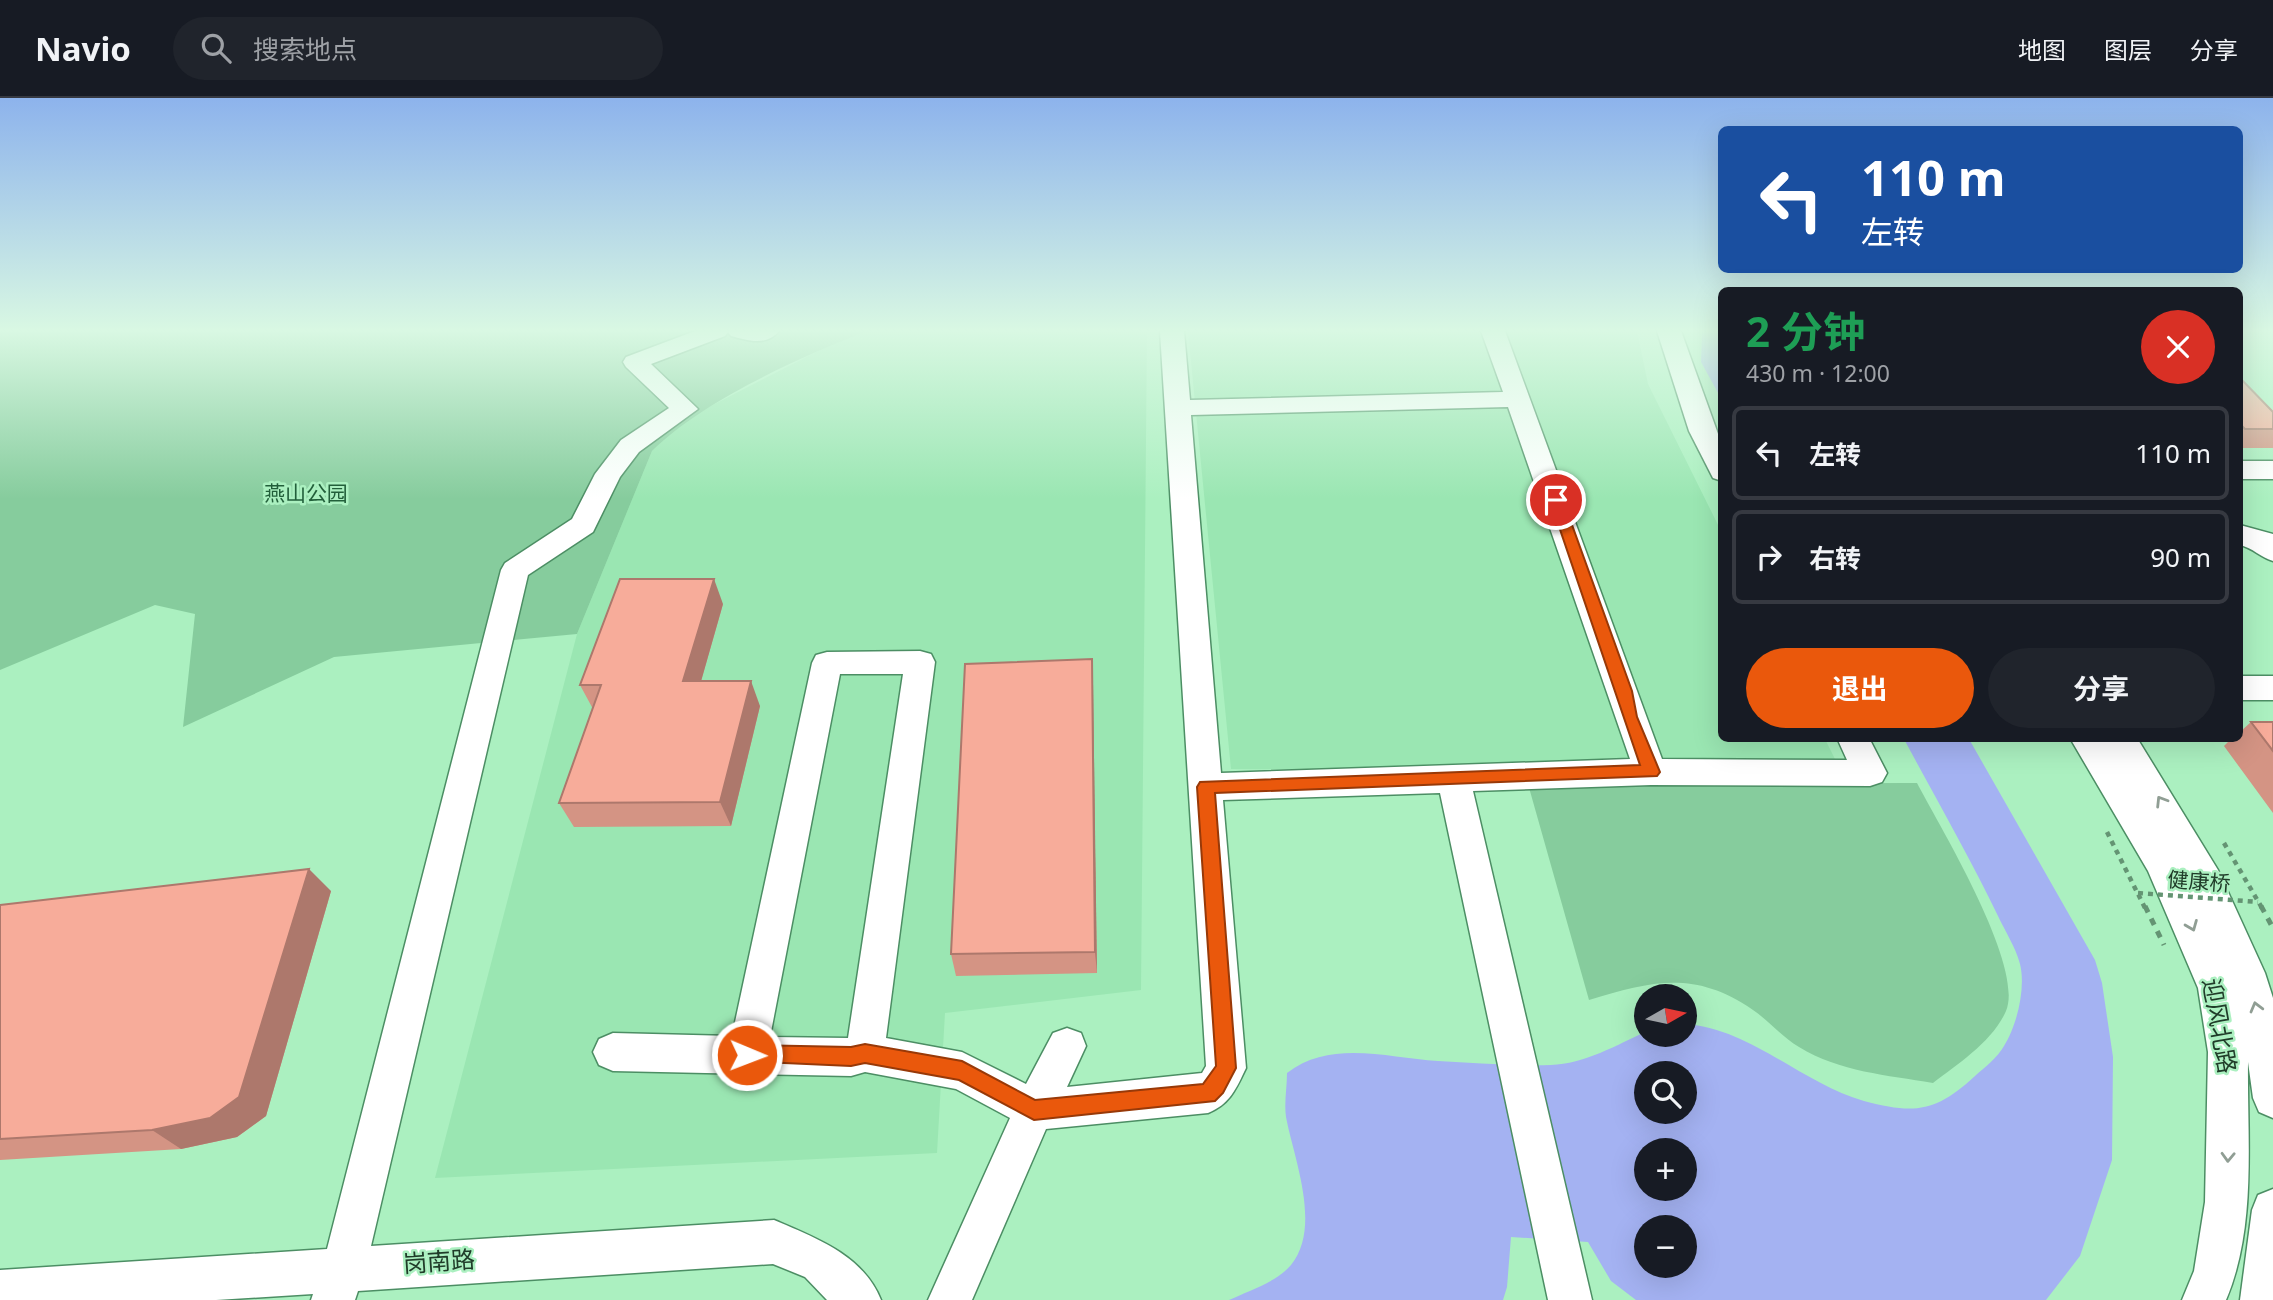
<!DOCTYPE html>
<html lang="zh">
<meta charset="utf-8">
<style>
:root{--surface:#171b24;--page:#20242c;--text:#f1f3f6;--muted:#9ea1a6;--line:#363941;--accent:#ea580c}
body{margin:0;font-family:"Noto Sans","Noto Sans SC",sans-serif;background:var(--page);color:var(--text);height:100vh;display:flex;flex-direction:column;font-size:26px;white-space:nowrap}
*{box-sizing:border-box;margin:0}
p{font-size:23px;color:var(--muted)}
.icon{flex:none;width:38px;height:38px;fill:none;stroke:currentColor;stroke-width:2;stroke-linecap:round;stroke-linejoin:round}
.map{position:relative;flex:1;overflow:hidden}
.drawer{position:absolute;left:1718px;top:189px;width:525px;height:455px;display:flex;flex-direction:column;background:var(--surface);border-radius:10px;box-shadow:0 7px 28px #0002}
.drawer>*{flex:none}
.guide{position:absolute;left:1718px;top:28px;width:525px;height:147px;border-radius:10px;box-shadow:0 7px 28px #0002;background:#1a4fa0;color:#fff;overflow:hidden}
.needle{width:46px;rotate:81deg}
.tools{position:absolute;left:1634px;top:886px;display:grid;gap:14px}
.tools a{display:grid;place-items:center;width:63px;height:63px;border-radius:50%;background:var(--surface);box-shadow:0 7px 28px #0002;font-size:35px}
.pin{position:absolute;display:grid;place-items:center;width:60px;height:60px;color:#fff;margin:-30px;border:4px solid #fff;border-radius:50%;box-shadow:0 2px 7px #0007}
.me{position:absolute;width:77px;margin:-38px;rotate:91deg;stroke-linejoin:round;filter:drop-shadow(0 0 5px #0008)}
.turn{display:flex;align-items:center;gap:24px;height:147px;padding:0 28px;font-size:32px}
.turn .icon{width:91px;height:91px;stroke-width:2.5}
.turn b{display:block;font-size:49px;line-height:60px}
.round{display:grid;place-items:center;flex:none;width:74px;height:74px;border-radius:37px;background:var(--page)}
.overview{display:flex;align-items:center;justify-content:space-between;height:119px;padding:0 28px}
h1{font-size:42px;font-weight:700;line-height:52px;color:#1e9e55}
.button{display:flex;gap:14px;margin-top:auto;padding:14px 28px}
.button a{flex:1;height:80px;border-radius:42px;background:var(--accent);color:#fff;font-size:28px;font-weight:700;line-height:80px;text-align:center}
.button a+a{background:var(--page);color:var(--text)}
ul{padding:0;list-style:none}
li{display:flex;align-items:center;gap:21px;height:94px;margin:0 14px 10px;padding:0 14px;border:4px solid var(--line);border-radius:10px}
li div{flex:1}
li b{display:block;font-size:26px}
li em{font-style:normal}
header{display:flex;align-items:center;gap:42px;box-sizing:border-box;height:98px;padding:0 35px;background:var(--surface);border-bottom:2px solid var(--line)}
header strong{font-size:33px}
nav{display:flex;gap:38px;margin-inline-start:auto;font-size:24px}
.search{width:490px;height:63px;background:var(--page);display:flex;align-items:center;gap:18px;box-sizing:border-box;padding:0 24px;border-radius:38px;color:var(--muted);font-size:26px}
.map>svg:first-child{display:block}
.built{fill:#9ae6b2}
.green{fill:#86cc9d}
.water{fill:#a4b2f2;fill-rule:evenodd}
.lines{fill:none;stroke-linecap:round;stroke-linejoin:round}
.minor-casing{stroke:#4c8e64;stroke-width:3}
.path-far1{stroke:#649473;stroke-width:4.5;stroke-dasharray:5 5;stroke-linecap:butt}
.path{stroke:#649473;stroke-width:5;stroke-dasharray:7 7;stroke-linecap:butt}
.minor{fill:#fff;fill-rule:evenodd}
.path-bridge{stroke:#649473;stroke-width:4.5;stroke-dasharray:5 5;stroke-linecap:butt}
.wall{fill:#d49484}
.shaded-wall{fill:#ad786c}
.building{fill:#f7ac9a;stroke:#ad786c;stroke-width:2}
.oneway{stroke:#909e94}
.route{fill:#ea580c;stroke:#983908;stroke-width:2}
.labels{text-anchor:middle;stroke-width:5;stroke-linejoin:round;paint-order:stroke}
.park-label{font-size:21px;fill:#225f3a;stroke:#abf0c0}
.street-label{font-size:21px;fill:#203c29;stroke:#abf0c0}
.near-street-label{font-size:24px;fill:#203c29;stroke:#abf0c0}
</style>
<header>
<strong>Navio</strong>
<div class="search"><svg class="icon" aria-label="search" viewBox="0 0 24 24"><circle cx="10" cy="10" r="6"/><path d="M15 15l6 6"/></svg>搜索地点</div>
<nav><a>地图</a><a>图层</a><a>分享</a></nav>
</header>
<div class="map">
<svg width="2273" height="1202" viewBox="0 0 2273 1202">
<rect width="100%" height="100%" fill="#abf0c0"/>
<g class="built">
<path d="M867 233H1147L1141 892 945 915 937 1055 435 1080 577 536 652 353 674 331 701 313 830 247Z"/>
<path d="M1188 233H1637L1648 286 1722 435V640L1825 641 1842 675 1231 671Z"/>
</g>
<g class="green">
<path d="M0 233H867C800 259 702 303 652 353L577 536 334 559 183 629 195 516 155 507 0 572Z"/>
<path d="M1917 685C1940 729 2025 868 2006 913 1993 943 1958 966 1933 985 1887 977 1840 974 1799 949 1782 939 1769 923 1753 912 1695 872 1652 883 1589 902L1528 686Z"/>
</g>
<g class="water">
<path d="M1702 233H1722V302L1701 264Z"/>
<path d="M1904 641H1969L2095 862 2102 885 2113 959 2112 1062 2080 1158 2046 1202H1636L1611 1183 1588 1144 1511 1139 1507 1189 1503 1202H1229C1248 1193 1277 1184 1291 1167 1322 1129 1294 1061 1286 1019 1284 1005 1287 989 1287 975 1331 941 1388 960 1438 963 1475 965 1514 968 1551 967 1584 966 1617 947 1647 933V936H1685V926C1752 931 1801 985 1864 1003 1914 1016 1935 1015 1975 978 1984 970 1998 959 2004 948 2017 927 2026 890 2020 866 2016 850 2005 833 1998 818 1969 758 1935 699 1904 641ZM1647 975H1685V1013H1647ZM1647 1052H1685V1090H1647ZM1647 1129H1685V1167H1647Z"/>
</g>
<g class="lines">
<defs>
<g id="minor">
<path d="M695 233H779C766 249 747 242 731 238L728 234 725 238 651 266 698 311 639 354 620 379 593 434 528 477 371 1148 774 1122C816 1140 863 1157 881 1202H827L805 1179 773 1166 358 1193 355 1202H311L313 1196 216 1202H0V1172L327 1151 501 472 505 465 572 421 595 376 621 342 669 310 626 269 623 264 626 259Z"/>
<path d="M1160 233H1184L1190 302 1503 294 1481 233H1505L1662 661 1847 662 1837 640H1869L1887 675 1882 684 1870 688 1651 687 1473 693 1592 1202H1548L1440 695 1223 702 1246 970C1236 991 1230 1006 1208 1015L1046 1031 972 1202H928L1010 1020 956 991 865 974 851 978 613 973 599 967 593 954 599 941 613 935 732 938 812 565 816 557 827 554 920 553 931 556 935 564 886 940 962 954 1026 986 1053 935 1067 930 1081 935 1086 948 1067 989 1202 975 1206 968ZM1508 309 1630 661 1221 675 1191 317ZM840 576H903L848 940 770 939Z"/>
<path d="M1657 233H1681L1722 347V383L1713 380 1689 333Z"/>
<rect x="2240" y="363" width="33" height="18"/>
<path d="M2240 427 2273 436V463C2260 459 2253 450 2240 447Z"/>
<rect x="2240" y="578" width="33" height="24"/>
<path d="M2070 640H2137L2218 772 2265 875 2273 900V1020L2259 1014 2253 1000 2248 964C2247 1042 2257 1129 2226 1202H2182L2194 1173 2205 1104 2208 954 2198 890 2148 773Z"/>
<path d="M2273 1091V1202H2240L2252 1112 2258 1097Z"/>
</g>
</defs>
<use href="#minor" class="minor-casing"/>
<g class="path-far1">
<path d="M2107 734 2145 810"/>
<path d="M2224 745 2262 810"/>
</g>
<g class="path">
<path d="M2145 808 2164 847"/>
<path d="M2261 808 2273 830"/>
</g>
<use href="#minor" class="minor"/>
<path class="path-bridge" d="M2138 795 2258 804"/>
</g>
<g class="wall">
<path d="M2240 280 2273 314V350H2240Z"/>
<path d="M723 506 701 583 760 608 731 728 574 729 559 705 593 611 580 587Z"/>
<path d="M1092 561 1097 875 956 878 951 856Z"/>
<path d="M2251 624H2273V715L2224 648 2232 640H2240V634Z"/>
<path d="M331 793 266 1018 237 1039 181 1051 0 1062V807Z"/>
</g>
<g class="shaded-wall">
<path d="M714 481 723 506 694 608 683 583Z"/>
<path d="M1092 561 1093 585 1097 875 1095 854Z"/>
<path d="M751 583 760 608 731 728 720 704Z"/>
<path d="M309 771 331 793 266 1018 237 1039 181 1051 152 1032Z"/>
</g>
<g class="building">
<path d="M2240 280 2273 314V331H2245L2240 326Z"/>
<path d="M620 481H714L683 583H751L720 704 559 705 601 587H580Z"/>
<path d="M1092 561 1095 854 951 856 965 566Z"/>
<path d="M2251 624H2273V653Z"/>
<path d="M309 771 239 999 210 1020 152 1032 0 1041V807Z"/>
</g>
<defs><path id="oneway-chevron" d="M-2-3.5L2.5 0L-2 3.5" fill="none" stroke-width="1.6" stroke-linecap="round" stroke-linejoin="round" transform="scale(1.75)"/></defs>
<g class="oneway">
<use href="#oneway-chevron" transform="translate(2161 703) rotate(-122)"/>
<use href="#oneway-chevron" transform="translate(2192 828) rotate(68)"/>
<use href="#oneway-chevron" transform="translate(2256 909) rotate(-105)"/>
<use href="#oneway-chevron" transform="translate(2228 1059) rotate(92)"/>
</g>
<linearGradient id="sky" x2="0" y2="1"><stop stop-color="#8db3ec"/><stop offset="0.58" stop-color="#d9f8e3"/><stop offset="1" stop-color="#d9f8e3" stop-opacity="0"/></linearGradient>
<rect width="2273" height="401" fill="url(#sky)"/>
<path class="route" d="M1556 398 1563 402 1632 593 1637 619 1660 674 1657 678 1215 695 1236 970 1223 995 1215 1003 1034 1022 959 982 865 965 851 968 740 963 737 957 740 950 747 947 851 949 865 946 962 963 1035 1002 1203 986 1216 968 1197 689 1200 684 1640 667 1550 402Z"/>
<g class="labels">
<g class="park-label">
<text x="306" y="403">燕山公园</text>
</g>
<g class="street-label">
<text transform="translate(2199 784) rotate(4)" y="7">健康桥</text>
</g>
<g class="near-street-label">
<text transform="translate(2219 928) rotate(80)" y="8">迎风北路</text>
<text transform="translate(439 1164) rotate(-4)" y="8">岗南路</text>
</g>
</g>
</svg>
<div class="tools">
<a><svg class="needle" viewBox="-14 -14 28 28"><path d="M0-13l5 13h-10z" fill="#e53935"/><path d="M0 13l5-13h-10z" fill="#9ea1a6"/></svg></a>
<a><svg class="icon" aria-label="search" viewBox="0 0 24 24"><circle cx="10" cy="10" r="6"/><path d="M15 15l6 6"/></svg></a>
<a>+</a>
<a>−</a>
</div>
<div class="pin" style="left:1556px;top:402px;background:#d93025"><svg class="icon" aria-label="arrive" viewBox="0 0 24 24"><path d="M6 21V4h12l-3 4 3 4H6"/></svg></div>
<svg class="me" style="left:747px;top:957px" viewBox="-20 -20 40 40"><circle r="17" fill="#ea580c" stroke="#fff" stroke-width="3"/><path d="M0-11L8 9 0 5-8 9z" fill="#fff"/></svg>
<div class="guide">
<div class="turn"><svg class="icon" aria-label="left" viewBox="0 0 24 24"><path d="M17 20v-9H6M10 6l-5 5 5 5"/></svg><div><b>110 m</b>左转</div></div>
</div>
<section class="drawer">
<div class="overview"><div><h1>2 分钟</h1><p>430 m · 12:00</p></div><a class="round" style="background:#d93025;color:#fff"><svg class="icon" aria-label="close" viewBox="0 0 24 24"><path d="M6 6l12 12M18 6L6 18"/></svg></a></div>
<ul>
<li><svg class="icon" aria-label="left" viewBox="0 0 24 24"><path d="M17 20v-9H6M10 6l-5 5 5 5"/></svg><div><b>左转</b></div><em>110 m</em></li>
<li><svg class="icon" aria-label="right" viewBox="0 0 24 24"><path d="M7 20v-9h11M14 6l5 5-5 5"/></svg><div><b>右转</b></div><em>90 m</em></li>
</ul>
<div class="button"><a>退出</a><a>分享</a></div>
</section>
</div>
